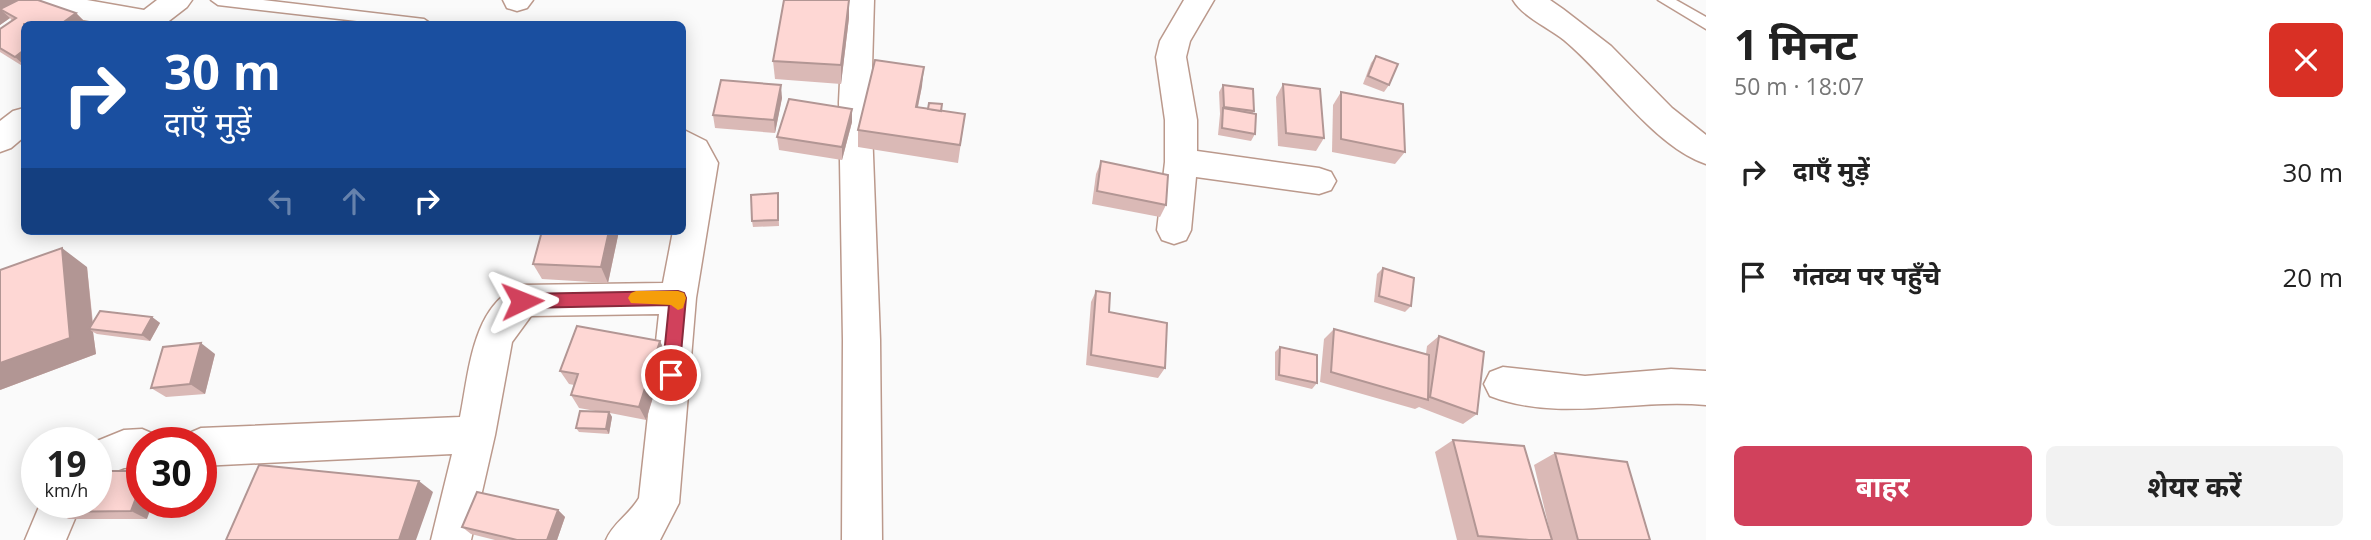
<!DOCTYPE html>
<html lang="hi">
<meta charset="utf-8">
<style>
:root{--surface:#fff;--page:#f2f2f2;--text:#222;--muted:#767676;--accent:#d1415c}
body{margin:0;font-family:"Open Sans","Noto Sans Devanagari",sans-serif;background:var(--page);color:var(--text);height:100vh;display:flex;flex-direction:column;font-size:26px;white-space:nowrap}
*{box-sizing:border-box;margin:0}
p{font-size:23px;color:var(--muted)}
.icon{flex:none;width:38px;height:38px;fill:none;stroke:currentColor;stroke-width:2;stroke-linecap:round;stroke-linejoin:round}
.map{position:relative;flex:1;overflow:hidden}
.sheet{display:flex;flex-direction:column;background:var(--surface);width:665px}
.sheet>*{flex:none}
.guide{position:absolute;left:21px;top:21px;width:665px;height:214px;border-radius:10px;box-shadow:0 4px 18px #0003;background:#1a4fa0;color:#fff;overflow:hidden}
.speed{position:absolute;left:21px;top:427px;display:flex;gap:14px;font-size:35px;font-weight:700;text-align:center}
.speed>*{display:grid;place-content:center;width:91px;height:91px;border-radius:50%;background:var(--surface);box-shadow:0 4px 18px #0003;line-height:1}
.speed small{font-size:18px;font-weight:400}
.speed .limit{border:10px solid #d22;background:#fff;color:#111}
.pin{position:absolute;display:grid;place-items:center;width:60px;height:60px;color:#fff;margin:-30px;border:4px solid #fff;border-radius:50%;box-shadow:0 2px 7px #0007}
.me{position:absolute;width:77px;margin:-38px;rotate:88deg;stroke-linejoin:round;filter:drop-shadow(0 0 5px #0008)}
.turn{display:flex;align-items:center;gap:24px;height:147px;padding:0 28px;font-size:32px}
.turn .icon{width:91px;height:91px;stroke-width:2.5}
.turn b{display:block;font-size:49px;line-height:60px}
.lanes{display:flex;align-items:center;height:66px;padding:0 28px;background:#0003;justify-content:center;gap:35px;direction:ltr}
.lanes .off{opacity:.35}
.round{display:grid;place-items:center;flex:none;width:74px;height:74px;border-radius:10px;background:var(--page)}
.overview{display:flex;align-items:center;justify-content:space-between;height:119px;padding:0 28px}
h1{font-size:42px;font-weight:700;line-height:52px}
.button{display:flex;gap:14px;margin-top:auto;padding:14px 28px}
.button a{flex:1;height:80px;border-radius:10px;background:var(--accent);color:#fff;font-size:28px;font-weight:700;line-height:80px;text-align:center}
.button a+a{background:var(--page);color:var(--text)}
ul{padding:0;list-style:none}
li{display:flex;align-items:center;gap:21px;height:105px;padding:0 28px}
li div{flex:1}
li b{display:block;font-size:26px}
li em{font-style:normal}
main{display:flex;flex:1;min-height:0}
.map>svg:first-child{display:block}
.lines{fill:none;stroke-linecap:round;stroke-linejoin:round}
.service-casing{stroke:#bb998c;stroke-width:3}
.minor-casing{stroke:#bb998c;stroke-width:3}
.service{fill:#fff;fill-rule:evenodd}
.minor{fill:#fff;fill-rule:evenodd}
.wall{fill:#dab9b6}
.shaded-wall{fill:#b29694}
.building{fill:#fed7d4;stroke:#b29694;stroke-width:2}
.route{fill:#d1415c;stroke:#882a3c;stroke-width:2}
.slow{fill:#f59e0b}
</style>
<main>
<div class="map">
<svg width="1706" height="540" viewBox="0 0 1706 540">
<rect width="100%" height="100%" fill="#fafafa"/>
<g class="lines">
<defs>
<g id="service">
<path d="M211 0H263L424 19 431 24H383L218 5Z"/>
<path d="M1658 0H1676L1706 17V29Z"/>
</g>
<g id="minor">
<path d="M10 0H87L144 10 157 0H192L187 7 165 24H107L25 10 15 7Z"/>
<path d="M503 0H533L527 8 517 11 507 8Z"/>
<path d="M844 0H874L871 102 880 340 882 540H842L843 340 839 102Z"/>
<path d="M1184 0H1214L1190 41 1186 57 1197 120V151L1319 168 1331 172 1336 181 1331 190 1319 194 1196 177 1191 230 1186 240 1174 244 1162 240 1157 230 1165 162V120L1156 57 1160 41Z"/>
<path d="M1513 0H1550L1563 9 1611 46 1672 108 1706 135V164C1653 146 1608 76 1564 40 1549 28 1523 17 1513 0Z"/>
<path d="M24 108V137L11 148 0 152V121L13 111Z"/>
<path d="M682 129 706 141 718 163 696 298 679 503 660 540H606C613 523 629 515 639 498L659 314 531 316 512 342 495 435 471 540H431L452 454 201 466V443H183L187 434 201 428 460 417C469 373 472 303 522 285L663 283 673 231H682V180L686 163 682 158Z"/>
<path d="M1503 367 1585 376 1671 369 1706 371V405C1633 398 1561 423 1490 396L1484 384 1490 372Z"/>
<path d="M142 429 156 435 159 443H142V467L124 468 96 479V443H92L124 430Z"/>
<path d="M41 502H82L66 540H25Z"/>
</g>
</defs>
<use href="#service" class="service-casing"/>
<use href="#minor" class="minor-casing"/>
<use href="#service" class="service"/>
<use href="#minor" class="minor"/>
</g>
<g class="wall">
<path d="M0 0 76 13 87 24H24V67L0 52V29L12 21 10 18 0 25Z"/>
<path d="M849 18 841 84 775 79 773 61Z"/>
<path d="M1376 56 1389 85 1384 92 1363 84 1371 63Z"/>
<path d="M1283 84 1324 138 1316 151 1278 146 1276 97Z"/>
<path d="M1223 85 1254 111 1253 113 1255 134 1251 141 1218 135 1220 114 1219 92Z"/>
<path d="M922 86 918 107 965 114 958 163 858 147V130Z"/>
<path d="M1341 92 1405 152 1395 164 1332 152 1333 105Z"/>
<path d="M782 98 775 133 715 128 713 115Z"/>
<path d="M852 109V122L842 160 779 150 777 137Z"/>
<path d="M1101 162 1166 205 1160 217 1092 204 1096 174Z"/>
<path d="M778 193 779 226 753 227 752 221Z"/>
<path d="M542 231H619L608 283 542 279 533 264Z"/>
<path d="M87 267 93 323 152 317 160 323 150 341 97 334 93 332 96 354 0 390Z"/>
<path d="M1383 268 1411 306 1405 312 1374 302 1377 274Z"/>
<path d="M1096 291 1109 312 1165 368 1158 378 1086 365 1091 302Z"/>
<path d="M1334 329 1426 354 1427 346 1439 336 1477 414 1463 424 1419 407 1415 409 1320 382 1324 339Z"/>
<path d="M660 341 666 355 646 420 610 413 612 417 609 434 579 432 576 428 601 412 579 408 571 395 574 385 569 384 560 371Z"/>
<path d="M1280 347 1317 383 1312 389 1275 380V352Z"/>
<path d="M215 354 205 394 166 397 151 388Z"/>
<path d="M1453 440 1552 540H1457L1435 452Z"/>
<path d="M1555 453 1650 540H1552L1534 465Z"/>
<path d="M96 471 147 519H69L51 512Z"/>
<path d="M558 510 565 517 557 540H495L471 534 462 527Z"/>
</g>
<g class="shaded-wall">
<path d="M0 0H27L0 9 10 18 0 25Z"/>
<path d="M849 0V18L841 84V65Z"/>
<path d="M76 13 87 24H61Z"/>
<path d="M24 50V65L15 57Z"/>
<path d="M924 67 922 86 914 125 916 107Z"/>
<path d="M781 85 782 98 775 133 774 120Z"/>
<path d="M852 109V122L842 160V147Z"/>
<path d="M609 231H619L608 283 601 267Z"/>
<path d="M62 248 87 267 93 329H89L93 332 96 354 0 390V363Z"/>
<path d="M152 317 160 323 150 341 142 335Z"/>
<path d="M660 341 666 355 646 420 639 407Z"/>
<path d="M201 343 215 354 205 394 190 384Z"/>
<path d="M609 412 612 417 609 434 606 429Z"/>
<path d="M419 481 433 492 416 540H399Z"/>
<path d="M142 482V502H153L147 519 131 511Z"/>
<path d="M558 510 565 517 557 540H547Z"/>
</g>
<g class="building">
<path d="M18 0H38L76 13 61 24H24V50L15 57 0 48V29L16 18 0 9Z"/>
<path d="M784 0H849L841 65 773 61Z"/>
<path d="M1376 56 1398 64 1389 85 1368 76Z"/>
<path d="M875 60 924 67 916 107 965 114 960 145 858 130Z"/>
<path d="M721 80 781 85 774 120 713 115Z"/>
<path d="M1283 84 1320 89 1324 138 1286 133Z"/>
<path d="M1223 85 1253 89 1254 111 1224 107Z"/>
<path d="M1341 92 1403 104 1405 152 1341 139Z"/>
<path d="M789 99 852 109 842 147 777 137Z"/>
<path d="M929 103 942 104 941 111 928 109Z"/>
<path d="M1223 108 1256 114 1255 134 1222 128Z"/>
<path d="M1101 161 1168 175 1166 205 1097 191Z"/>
<path d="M778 193V220L752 221 751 195Z"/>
<path d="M542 231H609L601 267 533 264Z"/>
<path d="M62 248 70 338 0 363V270Z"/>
<path d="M1383 268 1414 278 1411 306 1379 296Z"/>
<path d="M1096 291 1110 293 1109 312 1167 323 1165 368 1091 355Z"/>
<path d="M100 311 152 317 142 335 89 329Z"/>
<path d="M577 326 660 341 639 407 571 395 578 374 560 371Z"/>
<path d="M1334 329 1429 355 1428 400 1331 372Z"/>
<path d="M1439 336 1484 352 1477 414 1430 397Z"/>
<path d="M201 343 190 384 151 388 163 347Z"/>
<path d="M1280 347 1317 355V383L1279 375Z"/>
<path d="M580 411 609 412 606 429 576 428Z"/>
<path d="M1453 440 1524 446 1552 540H1529L1478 536Z"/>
<path d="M1555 453 1627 462 1650 540H1578Z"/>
<path d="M259 465 419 481 399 540H226Z"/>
<path d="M96 471H142V482L131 511 51 512 55 502H96Z"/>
<path d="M477 492 558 510 547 540H517L462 527Z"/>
</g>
<path class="route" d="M678 291 684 293 686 298 679 375 677 380 671 383 665 380 662 375 669 305 522 308 516 306 514 301 516 296 522 294Z"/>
<path class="slow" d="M636 291H678L684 293 686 298 683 308 678 310 671 305 631 303 628 298 631 293Z"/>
</svg>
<div class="speed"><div>19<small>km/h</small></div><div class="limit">30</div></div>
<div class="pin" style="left:671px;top:375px;background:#d93025"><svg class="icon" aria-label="arrive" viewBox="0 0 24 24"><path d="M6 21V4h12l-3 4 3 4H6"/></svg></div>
<svg class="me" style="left:522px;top:301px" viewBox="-20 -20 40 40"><path d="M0-17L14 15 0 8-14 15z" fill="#d1415c" stroke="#fff" stroke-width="4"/></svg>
<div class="guide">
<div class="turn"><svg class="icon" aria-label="right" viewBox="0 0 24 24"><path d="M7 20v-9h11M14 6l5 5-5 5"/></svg><div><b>30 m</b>दाएँ मुड़ें</div></div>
<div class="lanes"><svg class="icon off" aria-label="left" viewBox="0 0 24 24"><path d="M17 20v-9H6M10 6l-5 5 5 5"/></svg><svg class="icon off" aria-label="ahead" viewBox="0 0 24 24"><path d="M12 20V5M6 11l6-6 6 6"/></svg><svg class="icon" aria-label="right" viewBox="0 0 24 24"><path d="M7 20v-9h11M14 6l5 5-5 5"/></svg></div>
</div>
</div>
<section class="sheet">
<div class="overview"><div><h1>1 मिनट</h1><p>50 m · 18:07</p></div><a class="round" style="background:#d93025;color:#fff"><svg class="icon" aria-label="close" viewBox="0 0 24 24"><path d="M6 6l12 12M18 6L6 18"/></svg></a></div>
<ul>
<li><svg class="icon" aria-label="right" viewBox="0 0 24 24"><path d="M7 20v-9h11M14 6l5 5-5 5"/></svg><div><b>दाएँ मुड़ें</b></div><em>30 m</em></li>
<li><svg class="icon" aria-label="arrive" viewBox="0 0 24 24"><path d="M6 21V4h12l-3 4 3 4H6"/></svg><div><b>गंतव्य पर पहुँचे</b></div><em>20 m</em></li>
</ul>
<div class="button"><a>बाहर</a><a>शेयर करें</a></div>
</section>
</main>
